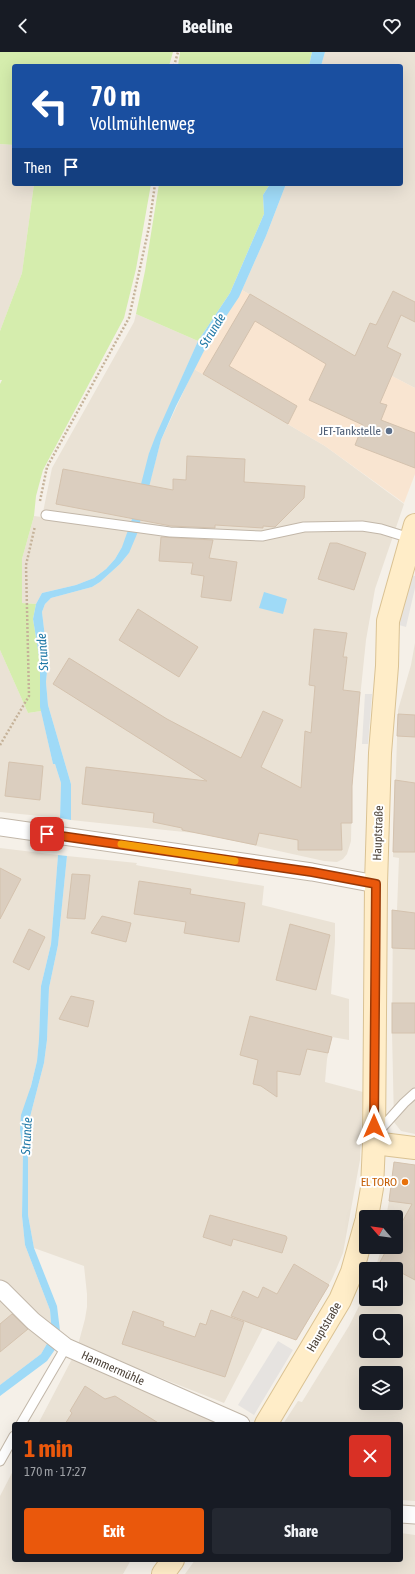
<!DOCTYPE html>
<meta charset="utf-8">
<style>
:root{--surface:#171b24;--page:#242831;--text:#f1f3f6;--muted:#9ea1a6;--accent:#ea580c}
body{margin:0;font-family:"Asap Condensed",sans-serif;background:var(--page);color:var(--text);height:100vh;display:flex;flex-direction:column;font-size:15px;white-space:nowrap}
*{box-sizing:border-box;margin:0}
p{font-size:13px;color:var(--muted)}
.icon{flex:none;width:22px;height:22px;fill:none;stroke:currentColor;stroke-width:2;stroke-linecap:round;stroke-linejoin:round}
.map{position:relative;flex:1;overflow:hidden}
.panel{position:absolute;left:12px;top:1370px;width:391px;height:140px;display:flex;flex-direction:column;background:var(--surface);border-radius:4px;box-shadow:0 4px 16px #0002}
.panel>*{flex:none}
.hud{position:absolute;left:12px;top:12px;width:391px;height:122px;border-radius:4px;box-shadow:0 4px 16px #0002;background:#1a4fa0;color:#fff;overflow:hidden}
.needle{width:26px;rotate:298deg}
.controls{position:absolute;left:359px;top:1158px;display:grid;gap:8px}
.controls a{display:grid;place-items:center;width:44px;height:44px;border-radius:4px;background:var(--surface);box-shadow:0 4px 16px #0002;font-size:20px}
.pin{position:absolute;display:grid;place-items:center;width:34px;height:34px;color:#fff;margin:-17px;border-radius:8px;box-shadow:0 2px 6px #0006}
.me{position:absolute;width:44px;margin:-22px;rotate:0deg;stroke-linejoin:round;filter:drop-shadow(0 0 3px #0008)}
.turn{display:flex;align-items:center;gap:14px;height:84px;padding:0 12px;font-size:18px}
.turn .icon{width:52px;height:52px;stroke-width:2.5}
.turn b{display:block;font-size:28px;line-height:34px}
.then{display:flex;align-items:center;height:38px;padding:0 12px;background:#0003;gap:8px;font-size:15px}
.round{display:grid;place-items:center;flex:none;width:42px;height:42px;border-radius:4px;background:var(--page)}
.head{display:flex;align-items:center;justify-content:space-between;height:68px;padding:0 12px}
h1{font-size:24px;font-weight:700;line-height:30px;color:var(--accent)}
.action{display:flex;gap:8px;margin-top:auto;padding:8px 12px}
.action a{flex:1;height:46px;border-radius:4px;background:var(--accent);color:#fff;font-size:16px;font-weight:700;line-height:46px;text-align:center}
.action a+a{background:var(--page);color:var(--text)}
header{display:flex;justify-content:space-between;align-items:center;height:52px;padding:0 12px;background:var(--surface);font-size:18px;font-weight:700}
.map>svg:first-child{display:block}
.residential{fill:#eae2d5;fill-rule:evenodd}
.commercial{fill:#f9e5d1}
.green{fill:#d5edad}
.parking{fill:#e6e3e0}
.water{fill:#9fdaf7}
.building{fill:#dbcebf;stroke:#d4c2ae}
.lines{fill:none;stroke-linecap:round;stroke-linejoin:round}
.service-casing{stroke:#c2b7a9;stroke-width:11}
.minor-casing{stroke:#c2b7a9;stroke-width:19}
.secondary-casing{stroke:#dac293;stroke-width:24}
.path{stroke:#c5b299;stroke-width:2.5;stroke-dasharray:2 2;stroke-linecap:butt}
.service{stroke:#fff;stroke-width:9}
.minor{stroke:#fff;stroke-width:17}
.secondary{stroke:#ffedc8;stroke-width:22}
.route-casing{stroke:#983908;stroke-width:10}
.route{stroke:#ea580c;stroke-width:7}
.slow{stroke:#f59e0b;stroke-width:7}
.service-dot{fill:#5c6f8a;stroke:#fff;stroke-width:1.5}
.food-dot{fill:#e8710a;stroke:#fff;stroke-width:1.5}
.labels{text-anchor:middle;stroke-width:4;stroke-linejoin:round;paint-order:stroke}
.service-label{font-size:12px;fill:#4e5e75;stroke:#fff;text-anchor:end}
.street-label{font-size:12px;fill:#4a4036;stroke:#fff}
.food-label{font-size:12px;fill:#c56008;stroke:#fff;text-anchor:end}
.water-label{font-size:13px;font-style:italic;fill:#2079a7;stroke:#fff}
</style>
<header><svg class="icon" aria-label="back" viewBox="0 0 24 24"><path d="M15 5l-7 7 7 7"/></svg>Beeline<svg class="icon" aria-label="heart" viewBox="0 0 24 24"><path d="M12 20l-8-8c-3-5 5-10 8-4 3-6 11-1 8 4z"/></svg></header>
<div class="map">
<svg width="415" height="1522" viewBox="0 0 415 1522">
<rect width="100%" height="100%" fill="#f5f0e8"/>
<g class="residential">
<path d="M325 0H415V336L361 308 242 238 266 184 286 132H401V14H321Z"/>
<path d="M0 92 14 93V132H34L22 221 0 279Z"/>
<path d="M136 262 198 289 149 401 151 426 161 388 194 317 325 394 404 452 375 537 366 588 357 675 352 734 351 789 347 802 343 807 337 810 324 809 203 782 71 768V732L48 653 46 630 48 610 42 560 45 552 51 546 92 535 100 530 120 512 129 501 122 495 115 507 106 517 94 526 76 533 42 541 36 552 22 551V507L34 464 42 465 52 416 134 270Z"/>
<path d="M415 591V1082L401 1079 394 1070 392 980 393 858H397L399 806 393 805 398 658 411 613Z"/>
<path d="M0 598 28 661 41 659 53 712H55L61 731 60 766 0 760Z"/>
<path d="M0 796 58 803 51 892 41 934 39 987 37 1009 20 1078 23 1099 22 1164 25 1193 50 1258 52 1283 41 1302 0 1333Z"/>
<path d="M67 804 137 811 136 813 141 814 264 834 262 853 335 871V890L331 942 349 947V988L332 985 327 1007 325 1030 363 1040 360 1108 343 1201 332 1227 297 1288 263 1276 224 1351 78 1293 85 1267 87 1255V1242L84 1214 34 1196 28 1163V1078L30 1065 44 1011 47 988 49 936 58 893Z"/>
<path d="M394 1110 415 1113V1449L401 1448V1372H283L298 1349 302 1350 349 1274 366 1240V1247H396V1217H375L382 1195H396V1165H386L389 1149ZM366 1269H396V1299H366ZM366 1321H396V1351H366Z"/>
<path d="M72 1307 190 1352 188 1358 208 1366 214 1370 213 1372H38Z"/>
<path d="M14 1417V1508H131L123 1522H0V1444Z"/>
<path d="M401 1481 415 1483V1522H185L195 1508H401Z"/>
</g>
<path class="commercial" d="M242 238 361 308 415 336V422L404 451 325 394 194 317 207 293Z"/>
<g class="green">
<path d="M0 0H173L169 14H14V93L0 92Z"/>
<path d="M180 0H312L309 14H178Z"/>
<path d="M34 132H151L136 217 124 266 43 418 36 444 34 464 22 507V551L36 552 33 567 40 610 41 659 28 661 0 598V332L2 328H0V279L22 221Z"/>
<path d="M159 132H270L263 143 264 162 230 241 198 289 136 262 145 219Z"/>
</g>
<g class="parking">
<path d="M411 523 415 524V536L406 575 399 573Z"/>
<path d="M365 642H372L368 692H362Z"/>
<path d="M278 1289 293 1298 254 1363 238 1353Z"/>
</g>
<g class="water">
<path d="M312 0H325L321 14H309Z"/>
<path d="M270 132H286L266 184 239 245 207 293 176 354 161 388 137 482 129 501 120 512 100 530 92 535 51 546 45 552 42 560 48 610 46 630 48 653 71 732V768L60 766 61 731 55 712H53L40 655V610L33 567 36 552 42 541 76 533 94 526 106 517 115 507 122 495 132 467 149 401 156 383 198 289 230 241 264 162 263 143Z"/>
<path d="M264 540 287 547 283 562 259 556Z"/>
<path d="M58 803 67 804 58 893 49 936 47 988 44 1011 30 1065 28 1078V1163L34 1196 57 1254 61 1287 54 1299 47 1309 0 1344V1333L41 1302 52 1283 50 1258 25 1193 22 1164 23 1099 20 1078 21 1063 31 1034 37 1009 39 987 41 934 51 892Z"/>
</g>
<g class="building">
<path d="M393 239 415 250V270L401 263 387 295 401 302 380 351 387 353 381 368 415 381V416L355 393 363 373 309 348 326 312 255 269 229 314 297 354 288 372 203 322 250 242 355 304 370 271 376 273Z"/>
<path d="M187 404 245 407 244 430 305 434 304 446 275 475 263 474V476L215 473V476L171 474 56 452 63 417 173 438V427L186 428Z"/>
<path d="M161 485 213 488 209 506 237 510 231 549 201 545 204 524 191 522 193 511 159 509Z"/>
<path d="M330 491H337L366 501 354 538 318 527Z"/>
<path d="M138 557 198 595 179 625 119 588Z"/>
<path d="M314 577 347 581 343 605H347L343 638 360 640 352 734V771H341L342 798H298V788L259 781 256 793 182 778V776L153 770 154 761 82 752 86 715 207 729 53 632 69 606 167 667 241 706 263 659 283 668 261 715 301 736 305 679 311 681 315 634 309 633Z"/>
<path d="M398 662 415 663V685L397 684Z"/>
<path d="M9 710 43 714 40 748 5 744Z"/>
<path d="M395 728 415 731V800H393Z"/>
<path d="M0 816 21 827 0 867Z"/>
<path d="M72 822 90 823 85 867 67 866Z"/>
<path d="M139 829 191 837 190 842 245 851 239 890 184 881 186 870 134 862Z"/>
<path d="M392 858 415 861V897L392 896Z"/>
<path d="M102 864 131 871 126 890 91 881Z"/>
<path d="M290 872 330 883 316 938 276 928Z"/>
<path d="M29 877 45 885 29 918 13 910Z"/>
<path d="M71 944 94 949 88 975 59 967Z"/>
<rect x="392" y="951" width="23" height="30"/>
<path d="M250 964 332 985 328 1001 307 997 300 1023 277 1019V1045L261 1034 253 1032 258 1008 240 1003Z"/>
<path d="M394 1110 415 1113V1228L396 1218V1217L380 1210 388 1195H396V1181L412 1152 389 1149Z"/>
<path d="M210 1163 286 1184 287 1186 282 1201 233 1187 231 1194 203 1185Z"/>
<path d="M294 1212 329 1233 296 1288 231 1264 243 1239 258 1246 263 1235 277 1242Z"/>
<path d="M211 1258 244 1270 225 1325 122 1292 133 1259 164 1270 163 1274 195 1285 200 1271 206 1273Z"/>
<path d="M12 1262 28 1277 0 1300V1272Z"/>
<path d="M85 1334 105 1347 115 1344 160 1372H65L72 1361 70 1359Z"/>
</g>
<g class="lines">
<defs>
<g id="service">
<path d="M46 463 170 480 262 484 304 475 362 474 381 477 410 486"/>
<path d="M377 1081 404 1051 415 1041"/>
<path d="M21 1372 66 1295"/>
<path d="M0 1409 14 1384"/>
</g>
<g id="minor">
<path d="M0 775 312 820 376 832"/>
<path d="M0 1237 2 1238 33 1269 66 1295 241 1372"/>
<path d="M401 1462 415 1463"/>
</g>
<g id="secondary">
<path d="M374 1091 415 1096"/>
<path d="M367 1165 372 1136 374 1091 376 832 380 701 387 614 388 569 415 473"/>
<path d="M266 1372 340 1248 352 1220 366 1170"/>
<path d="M163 1522 173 1508"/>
</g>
</defs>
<use href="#service" class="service-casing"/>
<use href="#minor" class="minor-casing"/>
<use href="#secondary" class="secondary-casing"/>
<g class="path">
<path d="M174 14 178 0"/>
<path d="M40 449 47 415 129 266 149 175 155 132"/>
<path d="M0 693 29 644 26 513 35 474"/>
</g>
<use href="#service" class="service"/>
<use href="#minor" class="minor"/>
<use href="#secondary" class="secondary"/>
</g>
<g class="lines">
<defs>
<path id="route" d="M47 782 312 820 376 832 374 1074"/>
</defs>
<use href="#route" class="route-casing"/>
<use href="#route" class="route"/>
<path class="slow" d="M121 792 235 809"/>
</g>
<circle class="service-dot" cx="389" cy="379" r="4"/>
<circle class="food-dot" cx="405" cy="1130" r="4"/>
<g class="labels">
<g class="service-label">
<text x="381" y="383">JET-Tankstelle</text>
</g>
<g class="street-label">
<text transform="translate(378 781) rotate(-88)" y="4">Hauptstraße</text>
<text transform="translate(324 1275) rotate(-59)" y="4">Hauptstraße</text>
<text transform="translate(113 1316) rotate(24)" y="4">Hammermühle</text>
</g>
<g class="food-label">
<text x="397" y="1134">EL TORO</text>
</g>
<g class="water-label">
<text transform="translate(212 278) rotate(-58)" y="5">Strunde</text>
<text transform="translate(42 600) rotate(-94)" y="5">Strunde</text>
<text transform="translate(26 1084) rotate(-87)" y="5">Strunde</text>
</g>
</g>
</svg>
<div class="controls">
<a><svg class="needle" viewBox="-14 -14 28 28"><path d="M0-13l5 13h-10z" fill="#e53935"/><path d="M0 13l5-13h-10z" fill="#9ea1a6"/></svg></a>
<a><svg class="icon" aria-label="sound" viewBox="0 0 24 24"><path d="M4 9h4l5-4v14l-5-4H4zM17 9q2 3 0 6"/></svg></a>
<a><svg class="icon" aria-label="search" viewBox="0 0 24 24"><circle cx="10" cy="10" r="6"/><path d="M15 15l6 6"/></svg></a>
<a><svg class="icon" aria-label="layers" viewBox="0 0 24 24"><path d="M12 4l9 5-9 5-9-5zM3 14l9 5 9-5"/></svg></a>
</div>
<div class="pin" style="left:47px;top:782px;background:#d93025"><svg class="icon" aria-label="arrive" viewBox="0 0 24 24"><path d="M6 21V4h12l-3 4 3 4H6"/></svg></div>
<svg class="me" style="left:374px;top:1074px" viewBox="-20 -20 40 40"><path d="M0-17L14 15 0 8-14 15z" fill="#ea580c" stroke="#fff" stroke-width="4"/></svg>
<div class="hud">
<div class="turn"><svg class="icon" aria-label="left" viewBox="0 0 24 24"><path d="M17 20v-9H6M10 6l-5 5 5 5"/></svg><div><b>70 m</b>Vollmühlenweg</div></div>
<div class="then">Then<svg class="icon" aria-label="arrive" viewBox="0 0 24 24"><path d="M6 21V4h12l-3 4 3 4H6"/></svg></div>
</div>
<section class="panel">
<div class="head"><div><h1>1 min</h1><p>170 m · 17:27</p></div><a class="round" style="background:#d93025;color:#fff"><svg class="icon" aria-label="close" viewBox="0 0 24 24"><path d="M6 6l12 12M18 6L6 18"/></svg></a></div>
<div class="action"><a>Exit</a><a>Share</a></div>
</section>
</div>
